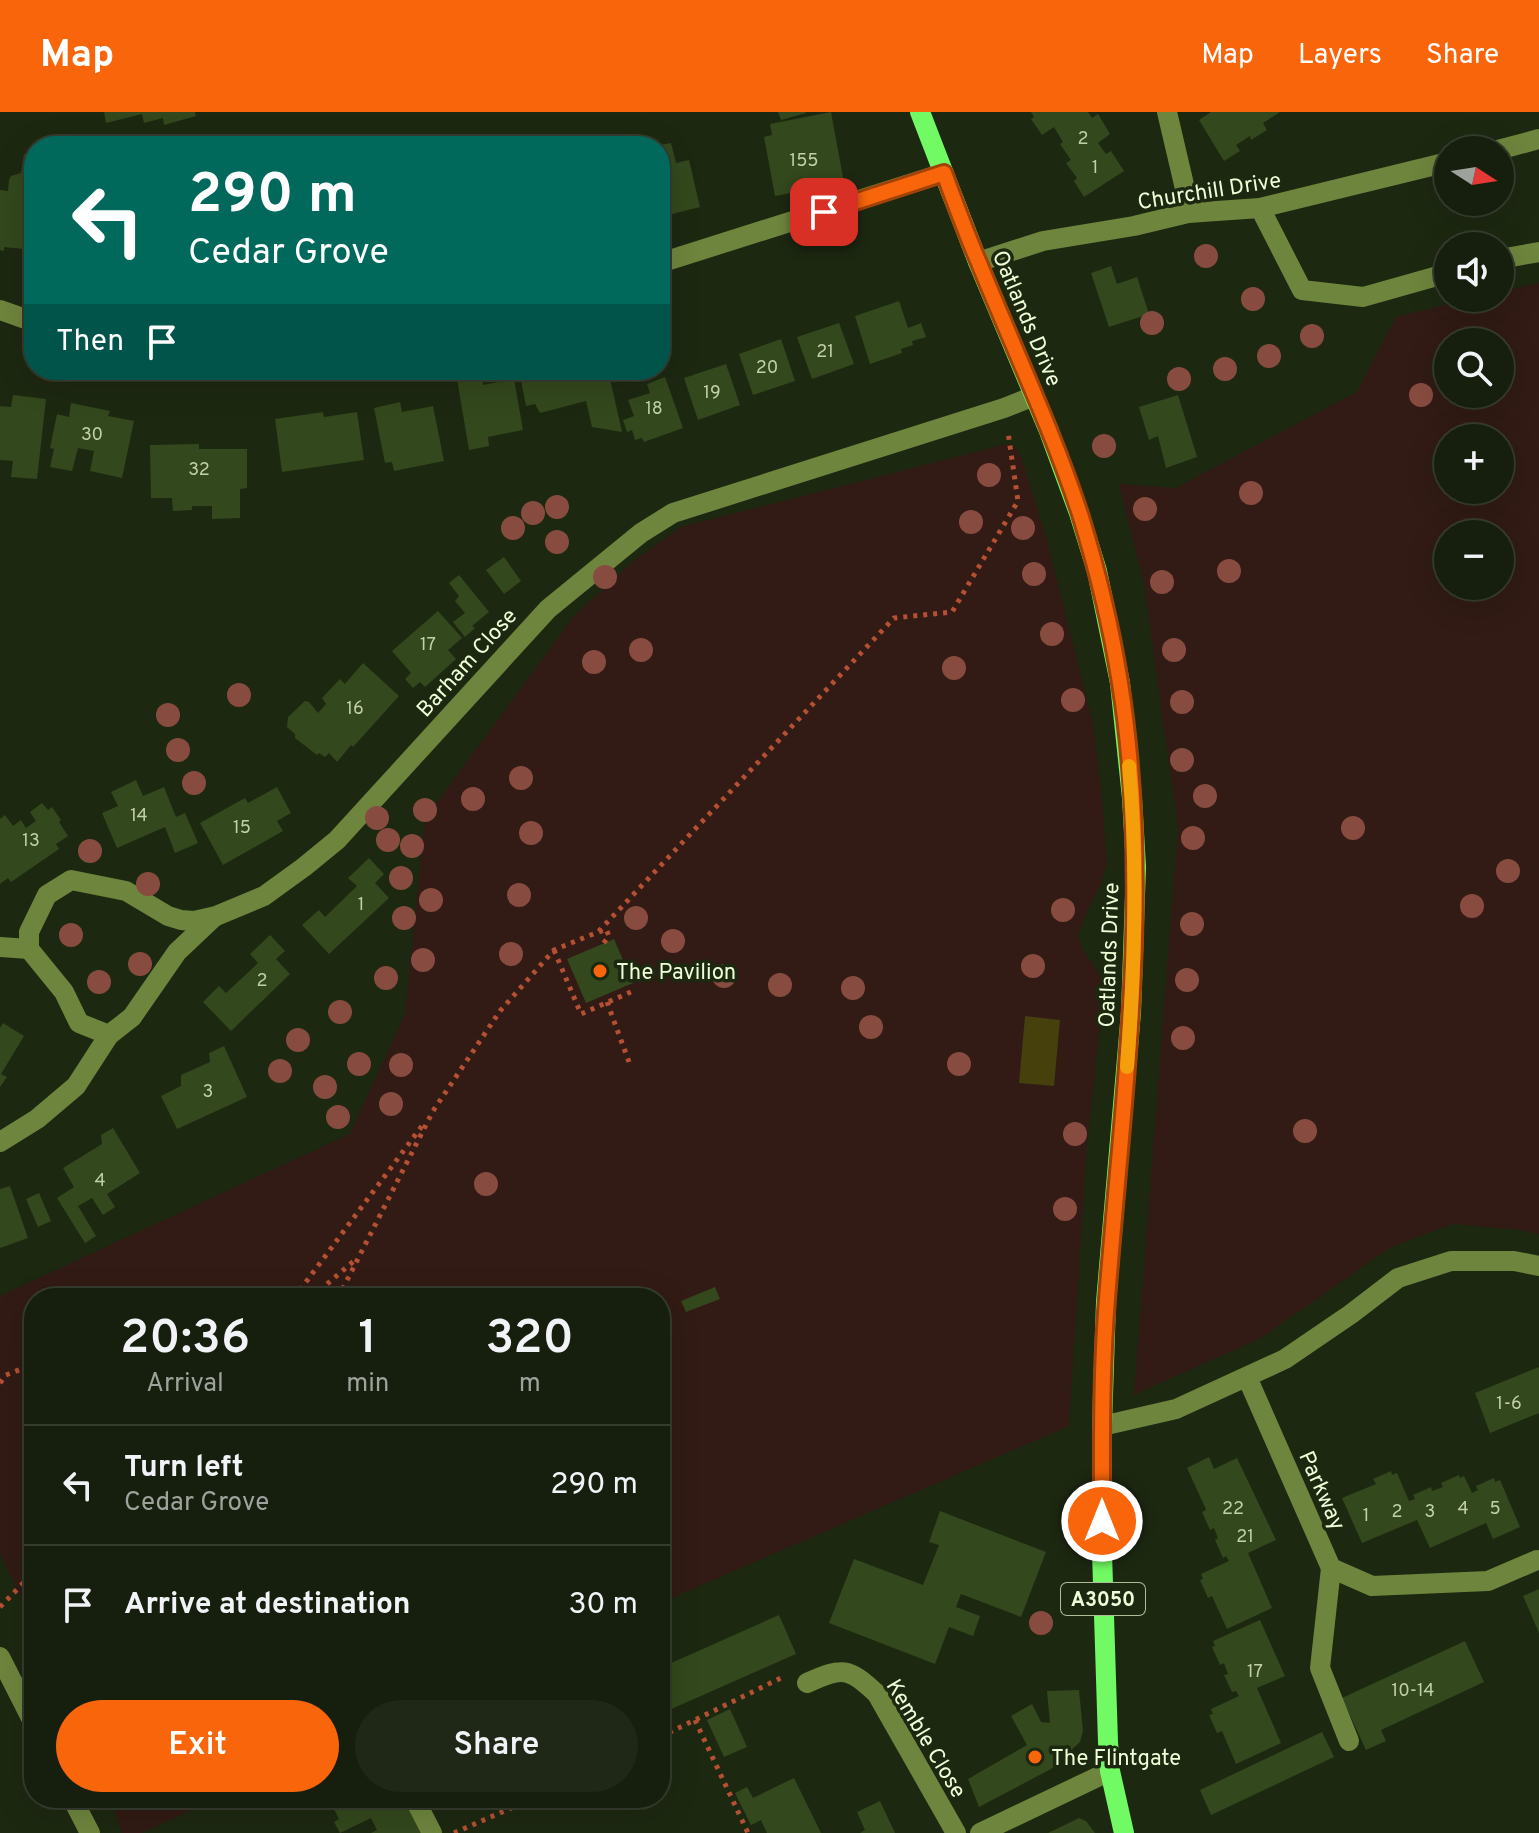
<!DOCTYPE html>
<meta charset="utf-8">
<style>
:root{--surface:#161e0d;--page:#1f2716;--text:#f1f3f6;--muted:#9ea29d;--line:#353c2e;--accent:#f8650b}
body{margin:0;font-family:Overpass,sans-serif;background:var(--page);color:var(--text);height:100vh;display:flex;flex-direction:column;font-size:30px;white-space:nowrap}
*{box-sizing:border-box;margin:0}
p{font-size:26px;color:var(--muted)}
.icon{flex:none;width:44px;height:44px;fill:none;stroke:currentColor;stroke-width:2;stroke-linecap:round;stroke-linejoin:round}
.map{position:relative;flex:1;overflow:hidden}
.drawer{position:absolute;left:24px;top:1176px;width:646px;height:520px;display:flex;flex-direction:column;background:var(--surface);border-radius:32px;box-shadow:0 8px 32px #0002,0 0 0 2px var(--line)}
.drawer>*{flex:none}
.banner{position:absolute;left:24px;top:24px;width:646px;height:244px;border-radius:32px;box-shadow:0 8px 32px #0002,0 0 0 2px var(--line);background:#00695c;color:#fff;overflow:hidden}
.needle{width:52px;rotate:102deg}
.controls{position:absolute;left:1434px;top:24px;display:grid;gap:16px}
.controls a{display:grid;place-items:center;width:80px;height:80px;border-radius:50%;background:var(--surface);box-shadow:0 8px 32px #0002,0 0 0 2px var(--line);font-size:40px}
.pin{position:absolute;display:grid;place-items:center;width:68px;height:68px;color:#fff;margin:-34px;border-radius:16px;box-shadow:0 4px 12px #0006}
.me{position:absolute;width:88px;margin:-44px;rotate:0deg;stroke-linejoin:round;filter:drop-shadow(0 0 6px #0008)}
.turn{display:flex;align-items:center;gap:28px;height:168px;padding:0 32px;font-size:36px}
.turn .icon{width:104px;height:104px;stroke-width:2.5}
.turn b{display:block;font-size:56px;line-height:68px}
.then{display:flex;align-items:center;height:76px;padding:0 32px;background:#0003;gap:16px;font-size:30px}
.eta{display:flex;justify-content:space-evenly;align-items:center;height:136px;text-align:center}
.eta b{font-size:48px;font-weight:600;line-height:56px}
.action{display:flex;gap:16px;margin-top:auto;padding:16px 32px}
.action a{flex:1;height:92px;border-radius:48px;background:var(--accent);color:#fff;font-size:32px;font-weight:600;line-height:92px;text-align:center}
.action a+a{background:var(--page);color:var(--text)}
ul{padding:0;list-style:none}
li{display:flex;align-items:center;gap:24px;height:120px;padding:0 32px;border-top:2px solid var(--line)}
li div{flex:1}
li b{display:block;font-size:30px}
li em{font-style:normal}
header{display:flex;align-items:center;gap:48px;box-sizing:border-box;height:112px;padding:0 40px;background:var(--accent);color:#fff}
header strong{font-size:38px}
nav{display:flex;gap:44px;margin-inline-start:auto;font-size:28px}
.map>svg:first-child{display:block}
.green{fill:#311b14;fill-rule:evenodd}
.water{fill:#45400c}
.building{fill:#33481d}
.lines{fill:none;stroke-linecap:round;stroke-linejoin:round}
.path{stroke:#b65034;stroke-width:5;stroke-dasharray:4 6;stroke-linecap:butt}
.minor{stroke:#6e853d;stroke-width:20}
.major{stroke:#71fa63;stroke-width:20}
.tree{fill:#874c3f}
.route-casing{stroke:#a14207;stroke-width:20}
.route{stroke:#f8650b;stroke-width:14}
.slow{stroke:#f59e0b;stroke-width:14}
.poi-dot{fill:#f8650b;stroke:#1d2811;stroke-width:3}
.labels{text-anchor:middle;stroke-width:7;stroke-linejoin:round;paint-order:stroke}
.number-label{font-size:18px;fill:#c0d0a9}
.shield{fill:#1d2811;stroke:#b0be9c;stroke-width:2}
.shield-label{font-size:20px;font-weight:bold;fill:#effed8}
.street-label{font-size:22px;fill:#effed8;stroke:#1d2811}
.poi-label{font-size:22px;fill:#effed8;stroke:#1d2811;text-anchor:start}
</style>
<header>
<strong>Map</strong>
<nav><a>Map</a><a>Layers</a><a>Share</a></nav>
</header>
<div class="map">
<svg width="1539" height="1721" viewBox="0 0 1539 1721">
<rect width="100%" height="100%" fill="#1d2811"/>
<g class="green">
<path d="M1539 171V1122L1521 1118 1453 1112 1391 1135 1261 1226 1134 1283 1178 716 1144 472 1119 372 1176 376 1357 280 1396 205 1475 186H1500V180ZM1448 230H1500V282H1448ZM1448 326H1500V378H1448ZM1448 422H1500V474H1448Z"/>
<path d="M1011 331 1021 345 1045 421 1092 607 1101 672 1107 751 1102 769 1083 809 1078 824 1083 838 1105 870 1087 1033 1069 1314 660 1491V1186H34V1515L0 1440V1184L350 1022 405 902 425 707 574 504 635 448 681 415Z"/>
<path d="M111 1686H219L141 1721H122Z"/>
</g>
<path class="water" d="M1025 904 1060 908 1054 974 1019 971Z"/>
<g class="building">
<path d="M104 0H195L196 4 164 13 163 6 144 11 142 2 106 11Z"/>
<path d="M778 0H805L806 1 781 8Z"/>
<path d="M831 0 844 71 775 84 764 25 772 23 770 12Z"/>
<path d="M1031 0H1088L1092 6 1098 2 1110 22 1098 31 1106 42 1111 39 1124 59 1084 85 1074 69 1077 66 1066 51 1071 48 1060 32 1063 30 1054 15 1042 23 1031 7 1034 5Z"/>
<path d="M1211 0H1280L1263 11 1267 18 1251 28 1250 24 1236 33 1240 39 1224 49 1199 8Z"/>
<path d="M671 31 676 51 689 48 700 95 672 102 665 76 660 77V33Z"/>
<path d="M24 42 34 43V138L4 135V139L0 138V78L8 79 9 68 11 64 21 61Z"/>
<path d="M1111 154 1117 172 1137 165 1149 202 1109 215 1091 161Z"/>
<path d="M899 189 908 216 921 211 926 225 912 229 913 233 901 237 902 241 870 252 855 204Z"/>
<path d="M839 211 854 252 812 267 797 225Z"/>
<path d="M781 227 795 269 753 283 739 242Z"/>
<path d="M726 252 740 293 698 308 684 266Z"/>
<path d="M519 258H608L622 320 592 315 586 289 540 301 535 292 526 294Z"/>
<path d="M482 263 483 273 514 267 523 318 488 325 489 334 469 338 457 267Z"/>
<path d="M665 265 683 316 644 330 642 326 635 328 632 318 627 320 623 308 634 304 628 288 650 281 647 272Z"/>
<path d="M13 283 46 287 37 367 11 365 13 349 0 348V294L11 295Z"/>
<path d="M1178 283 1197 345 1166 356 1158 324 1149 328 1139 295Z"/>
<path d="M400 290 402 300 433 294 444 349 394 359 392 350 385 351 374 296Z"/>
<path d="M71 291 110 299 108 304 134 309 122 366 90 359 94 339 78 336 72 359 50 355 54 337 50 336 57 302 69 305Z"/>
<path d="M323 300 324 305 357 300 364 348 282 360 275 307Z"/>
<path d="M199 332V337H247V376L240 377V406L212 407V394H192V398L173 399 172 386H151L150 333Z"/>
<path d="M504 445 521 469 504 482 486 458Z"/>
<path d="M459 463 489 500 472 514 475 516 465 525 453 510 465 501 455 489 459 484 449 471Z"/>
<path d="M438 499 462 526 448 538 456 547 425 575 420 570 413 576 405 567 411 561 392 539Z"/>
<path d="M363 551 399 584 353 635 351 633 337 650 329 641 325 645 319 641 317 643 295 626V622L287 615 288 605 305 589 309 590 318 601 326 592 322 586 340 567 345 572Z"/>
<path d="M136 668 143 684 164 675 176 705 185 701 198 731 175 741 165 715 117 736 102 701 118 694 111 680Z"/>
<path d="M277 675 291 701 277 709 283 719 223 753 200 711 245 686 248 691Z"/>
<path d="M42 691 48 698 52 695 61 708 59 710 68 724 56 732 59 737 11 770 8 766 0 772V707L5 703 13 714 21 708 26 716 36 709 30 700Z"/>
<path d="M369 746 384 762 375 771 389 786 329 842 302 813 319 798 325 805 357 774 348 766Z"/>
<path d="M270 823 285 839 276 847 290 862 231 919 203 890 219 874 226 881 258 851 250 842Z"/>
<path d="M614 827 633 871 586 891 567 847Z"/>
<path d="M3 911 24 924 1 962 7 965 0 975V916Z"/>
<path d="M224 934 247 985 177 1017 161 984 181 974V963L210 950 209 941Z"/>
<path d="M113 1016 140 1061 107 1082 115 1095 103 1103 92 1086 78 1094 96 1124 85 1131 57 1086 74 1075 63 1056 102 1032 101 1023Z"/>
<path d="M10 1074 28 1126 0 1136V1077Z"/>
<path d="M39 1081 51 1109 38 1115 26 1087Z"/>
<path d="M715 1175 720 1187 686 1200 681 1189Z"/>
<path d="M1539 1255V1301L1490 1321 1475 1281Z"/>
<path d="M1209 1345 1214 1357 1237 1346 1276 1428 1248 1441 1272 1496 1227 1517 1212 1484 1208 1486 1200 1468 1203 1467 1201 1462 1229 1449 1226 1444 1223 1446 1215 1428 1218 1426 1214 1416 1210 1418 1202 1400 1206 1398 1204 1393 1187 1356Z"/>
<path d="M1391 1359 1392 1363 1397 1361 1409 1389 1415 1387 1413 1383 1431 1375 1432 1379 1443 1375 1441 1371 1459 1363 1460 1366 1464 1364 1472 1381 1478 1378 1476 1374 1494 1366 1495 1370 1500 1368 1520 1415 1493 1427 1486 1411 1430 1436 1417 1408 1362 1431 1342 1386 1376 1372 1373 1367Z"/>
<path d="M940 1399 1046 1440 1021 1505 961 1482 956 1495 980 1504 973 1524 949 1515 935 1552 829 1511 854 1447 923 1473 939 1433 929 1430Z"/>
<path d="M1539 1477V1521L1523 1484Z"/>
<path d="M779 1503 796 1542 660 1602V1556Z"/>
<path d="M1260 1508 1285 1564 1257 1576 1281 1631 1236 1652 1222 1619 1217 1621 1209 1603 1213 1602 1211 1597 1239 1584 1236 1579 1232 1580 1224 1563 1228 1562 1224 1551 1220 1553 1212 1535 1215 1534 1213 1529Z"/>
<path d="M1465 1529 1484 1570 1381 1618 1386 1629 1366 1638 1342 1586Z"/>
<path d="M1079 1578 1083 1619 1080 1630 1051 1657 979 1695 968 1667 1027 1633 1011 1604 1032 1592 1041 1610 1050 1611 1047 1579Z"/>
<path d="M730 1597 747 1635 724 1645 707 1608Z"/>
<path d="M1322 1620 1334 1645 1211 1703 1200 1678Z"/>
<path d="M794 1666 821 1721H767L761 1708 751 1713 735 1681 747 1675 753 1686Z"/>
<path d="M358 1686H404L421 1721H371L377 1718 371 1706 340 1721 334 1710 339 1707 332 1693 343 1687 345 1692Z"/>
<path d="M880 1689 895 1721H860L865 1718 857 1700Z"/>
<path d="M1079 1706 1086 1709 1095 1721H1048Z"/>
</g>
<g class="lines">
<g class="path">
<path d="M599 820 606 817 609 824 603 832"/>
<path d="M554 838 581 902 633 879"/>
<path d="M607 890 629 950"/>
<path d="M294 1186 425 1010"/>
<path d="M301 1186 320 1178 355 1148"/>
<path d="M338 1186 433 999 500 899 554 838 598 820 894 506 952 500 1018 389 1008 320"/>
<path d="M0 1271 6 1263 34 1252"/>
<path d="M0 1495 34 1460"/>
<path d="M695 1608 748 1721"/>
<path d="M660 1625 785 1564"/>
<path d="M454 1721 534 1686"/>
</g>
<g class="minor">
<path d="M1167 0 1186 81 1188 101"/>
<path d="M1498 38 1539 27"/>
<path d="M1260 96 1302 178 1363 185 1448 161"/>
<path d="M1500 147 1539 140"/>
<path d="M978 150 1043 129 1134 114 1188 101 1260 96 1448 50"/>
<path d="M660 151 944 61"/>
<path d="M0 198 34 210"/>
<path d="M0 835 29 837V820L47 783 71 768 126 779 168 804 181 808 194 809 216 804 264 784 304 755 337 728 548 497 641 421 673 401 1004 296 1034 284"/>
<path d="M29 837 64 880 79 911 109 923 132 905 177 840 213 806"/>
<path d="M0 1030 37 1007 76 974 109 923"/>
<path d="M1247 1265 1331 1456 1372 1474 1488 1469 1537 1448"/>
<path d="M1102 1314 1176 1297 1285 1247 1351 1202 1398 1166 1451 1149H1514L1539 1154"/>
<path d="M1331 1456 1320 1556 1349 1629"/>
<path d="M0 1545 34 1612"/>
<path d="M807 1571C843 1555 848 1555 877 1582L956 1721"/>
<path d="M72 1686 90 1721"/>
<path d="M414 1686 432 1721"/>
<path d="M980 1721 1110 1659"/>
</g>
<path class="major" d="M920 0 978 150 1049 319 1079 401 1097 459 1120 571 1132 686 1136 755 1131 900 1106 1190 1102 1314V1440L1108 1630 1110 1659 1124 1721"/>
</g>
<g class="tree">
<circle cx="1206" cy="144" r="12"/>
<circle cx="1253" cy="187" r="12"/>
<circle cx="1152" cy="211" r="12"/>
<circle cx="1312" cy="224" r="12"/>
<circle cx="1269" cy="244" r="12"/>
<circle cx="1225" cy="257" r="12"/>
<circle cx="1179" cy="267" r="12"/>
<circle cx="1421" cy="283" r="12"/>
<circle cx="1104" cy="334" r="12"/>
<circle cx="989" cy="363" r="12"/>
<circle cx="1251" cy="381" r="12"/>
<circle cx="557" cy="395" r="12"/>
<circle cx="1145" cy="397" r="12"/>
<circle cx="533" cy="401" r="12"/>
<circle cx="971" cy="410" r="12"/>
<circle cx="513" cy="416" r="12"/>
<circle cx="1023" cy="416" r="12"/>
<circle cx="557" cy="430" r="12"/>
<circle cx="1229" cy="459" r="12"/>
<circle cx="1034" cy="462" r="12"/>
<circle cx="605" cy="465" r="12"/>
<circle cx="1162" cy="470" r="12"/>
<circle cx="1052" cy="522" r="12"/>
<circle cx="641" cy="538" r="12"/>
<circle cx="1174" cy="538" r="12"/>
<circle cx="594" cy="550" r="12"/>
<circle cx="954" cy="556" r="12"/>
<circle cx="239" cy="583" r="12"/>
<circle cx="1073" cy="588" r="12"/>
<circle cx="1182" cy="590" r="12"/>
<circle cx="168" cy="603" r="12"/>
<circle cx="178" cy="638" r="12"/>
<circle cx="1182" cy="648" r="12"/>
<circle cx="521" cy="666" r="12"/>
<circle cx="194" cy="671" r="12"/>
<circle cx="1205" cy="684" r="12"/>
<circle cx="473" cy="687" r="12"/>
<circle cx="425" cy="698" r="12"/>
<circle cx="377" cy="706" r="12"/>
<circle cx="1353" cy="716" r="12"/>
<circle cx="531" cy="721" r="12"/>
<circle cx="1193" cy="726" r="12"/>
<circle cx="388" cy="728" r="12"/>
<circle cx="412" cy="734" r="12"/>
<circle cx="90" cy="739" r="12"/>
<circle cx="1508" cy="759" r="12"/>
<circle cx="401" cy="766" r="12"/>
<circle cx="148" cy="772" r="12"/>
<circle cx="519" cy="783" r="12"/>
<circle cx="431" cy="788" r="12"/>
<circle cx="1472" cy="794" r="12"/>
<circle cx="1063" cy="798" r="12"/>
<circle cx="404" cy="806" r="12"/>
<circle cx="636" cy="806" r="12"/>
<circle cx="1192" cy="812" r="12"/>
<circle cx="71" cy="823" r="12"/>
<circle cx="673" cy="829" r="12"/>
<circle cx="511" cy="842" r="12"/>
<circle cx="423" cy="848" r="12"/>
<circle cx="140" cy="852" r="12"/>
<circle cx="1033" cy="854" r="12"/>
<circle cx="724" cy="864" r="12"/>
<circle cx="386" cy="866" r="12"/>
<circle cx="1187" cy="868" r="12"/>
<circle cx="99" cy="870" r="12"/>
<circle cx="780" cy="873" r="12"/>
<circle cx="853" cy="876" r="12"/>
<circle cx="340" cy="900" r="12"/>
<circle cx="871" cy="915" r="12"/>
<circle cx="1183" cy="926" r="12"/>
<circle cx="298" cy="928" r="12"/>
<circle cx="359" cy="952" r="12"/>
<circle cx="959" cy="952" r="12"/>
<circle cx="401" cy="953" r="12"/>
<circle cx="280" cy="959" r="12"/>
<circle cx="325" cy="975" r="12"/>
<circle cx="391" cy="992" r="12"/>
<circle cx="338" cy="1005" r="12"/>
<circle cx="1305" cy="1019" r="12"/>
<circle cx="1075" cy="1022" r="12"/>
<circle cx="486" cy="1072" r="12"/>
<circle cx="1065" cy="1097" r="12"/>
<circle cx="1041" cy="1511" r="12"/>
</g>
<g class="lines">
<defs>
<path id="route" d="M824 100 944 61C955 91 966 121 979 151 1013 235 1052 317 1080 402 1097 457 1111 514 1120 571 1153 776 1123 982 1107 1187 1101 1260 1102 1335 1102 1409"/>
</defs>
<use href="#route" class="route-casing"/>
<use href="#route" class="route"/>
<path class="slow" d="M1127 955C1135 855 1138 754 1129 654"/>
</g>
<g class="poi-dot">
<circle cx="600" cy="859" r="8"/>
<circle cx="1035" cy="1645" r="8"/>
</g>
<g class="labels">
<g class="number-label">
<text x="1083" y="32">2</text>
<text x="804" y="54">155</text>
<text x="1095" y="61">1</text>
<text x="825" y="245">21</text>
<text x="767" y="261">20</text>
<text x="712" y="286">19</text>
<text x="654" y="302">18</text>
<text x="92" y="328">30</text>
<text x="199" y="363">32</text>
<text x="428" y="538">17</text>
<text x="355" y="602">16</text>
<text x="139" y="709">14</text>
<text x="242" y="721">15</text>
<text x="31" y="734">13</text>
<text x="361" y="798">1</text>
<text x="262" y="874">2</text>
<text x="208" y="985">3</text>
<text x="100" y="1074">4</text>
<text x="1509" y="1297">1-6</text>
<text x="1233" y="1402">22</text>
<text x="1463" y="1402">4</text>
<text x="1495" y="1402">5</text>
<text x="1397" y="1405">2</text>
<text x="1430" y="1405">3</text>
<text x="1366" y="1409">1</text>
<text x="1245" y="1430">21</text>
<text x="1255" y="1565">17</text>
<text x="1413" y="1584">10-14</text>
</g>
<rect class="shield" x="1061" y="1471" width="84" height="32" rx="6"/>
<g class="shield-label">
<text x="1103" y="1494">A3050</text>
</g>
<g class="street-label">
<text transform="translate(1209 78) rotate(-9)" y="8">Churchill Drive</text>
<text transform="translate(1028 206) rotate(67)" y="8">Oatlands Drive</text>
<text transform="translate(466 550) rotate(-48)" y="8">Barham Close</text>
<text transform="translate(1108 843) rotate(-88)" y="8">Oatlands Drive</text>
<text transform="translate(1323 1378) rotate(66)" y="8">Parkway</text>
<text transform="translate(927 1626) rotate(59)" y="8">Kemble Close</text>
</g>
<g class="poi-label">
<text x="616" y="867">The Pavilion</text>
<text x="1051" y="1653">The Flintgate</text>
</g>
</g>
</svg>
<div class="controls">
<a><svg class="needle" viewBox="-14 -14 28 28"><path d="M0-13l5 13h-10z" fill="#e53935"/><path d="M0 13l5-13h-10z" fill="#9ea29d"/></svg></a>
<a><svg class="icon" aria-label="sound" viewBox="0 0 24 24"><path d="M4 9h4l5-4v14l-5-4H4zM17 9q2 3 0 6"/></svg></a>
<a><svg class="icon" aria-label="search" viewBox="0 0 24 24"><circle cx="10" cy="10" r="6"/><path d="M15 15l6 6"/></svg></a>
<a>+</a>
<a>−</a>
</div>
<div class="pin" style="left:824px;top:100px;background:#d93025"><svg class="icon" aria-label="arrive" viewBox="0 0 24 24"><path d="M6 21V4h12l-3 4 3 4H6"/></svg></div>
<svg class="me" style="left:1102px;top:1409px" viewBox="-20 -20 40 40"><circle r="17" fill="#f8650b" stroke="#fff" stroke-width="3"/><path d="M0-11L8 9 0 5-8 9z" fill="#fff"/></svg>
<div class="banner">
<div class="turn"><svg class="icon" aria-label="left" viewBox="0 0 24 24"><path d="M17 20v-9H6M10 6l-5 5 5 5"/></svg><div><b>290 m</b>Cedar Grove</div></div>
<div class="then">Then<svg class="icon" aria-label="arrive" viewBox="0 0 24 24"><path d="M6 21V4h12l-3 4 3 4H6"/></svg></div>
</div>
<section class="drawer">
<div class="eta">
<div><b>20:36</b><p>Arrival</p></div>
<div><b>1</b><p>min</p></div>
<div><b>320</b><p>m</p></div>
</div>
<ul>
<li><svg class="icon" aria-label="left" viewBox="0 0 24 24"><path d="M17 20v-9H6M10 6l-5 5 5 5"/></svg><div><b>Turn left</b><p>Cedar Grove</p></div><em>290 m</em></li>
<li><svg class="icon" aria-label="arrive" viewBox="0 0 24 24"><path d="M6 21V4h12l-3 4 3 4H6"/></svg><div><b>Arrive at destination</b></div><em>30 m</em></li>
</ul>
<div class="action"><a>Exit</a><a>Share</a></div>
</section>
</div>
